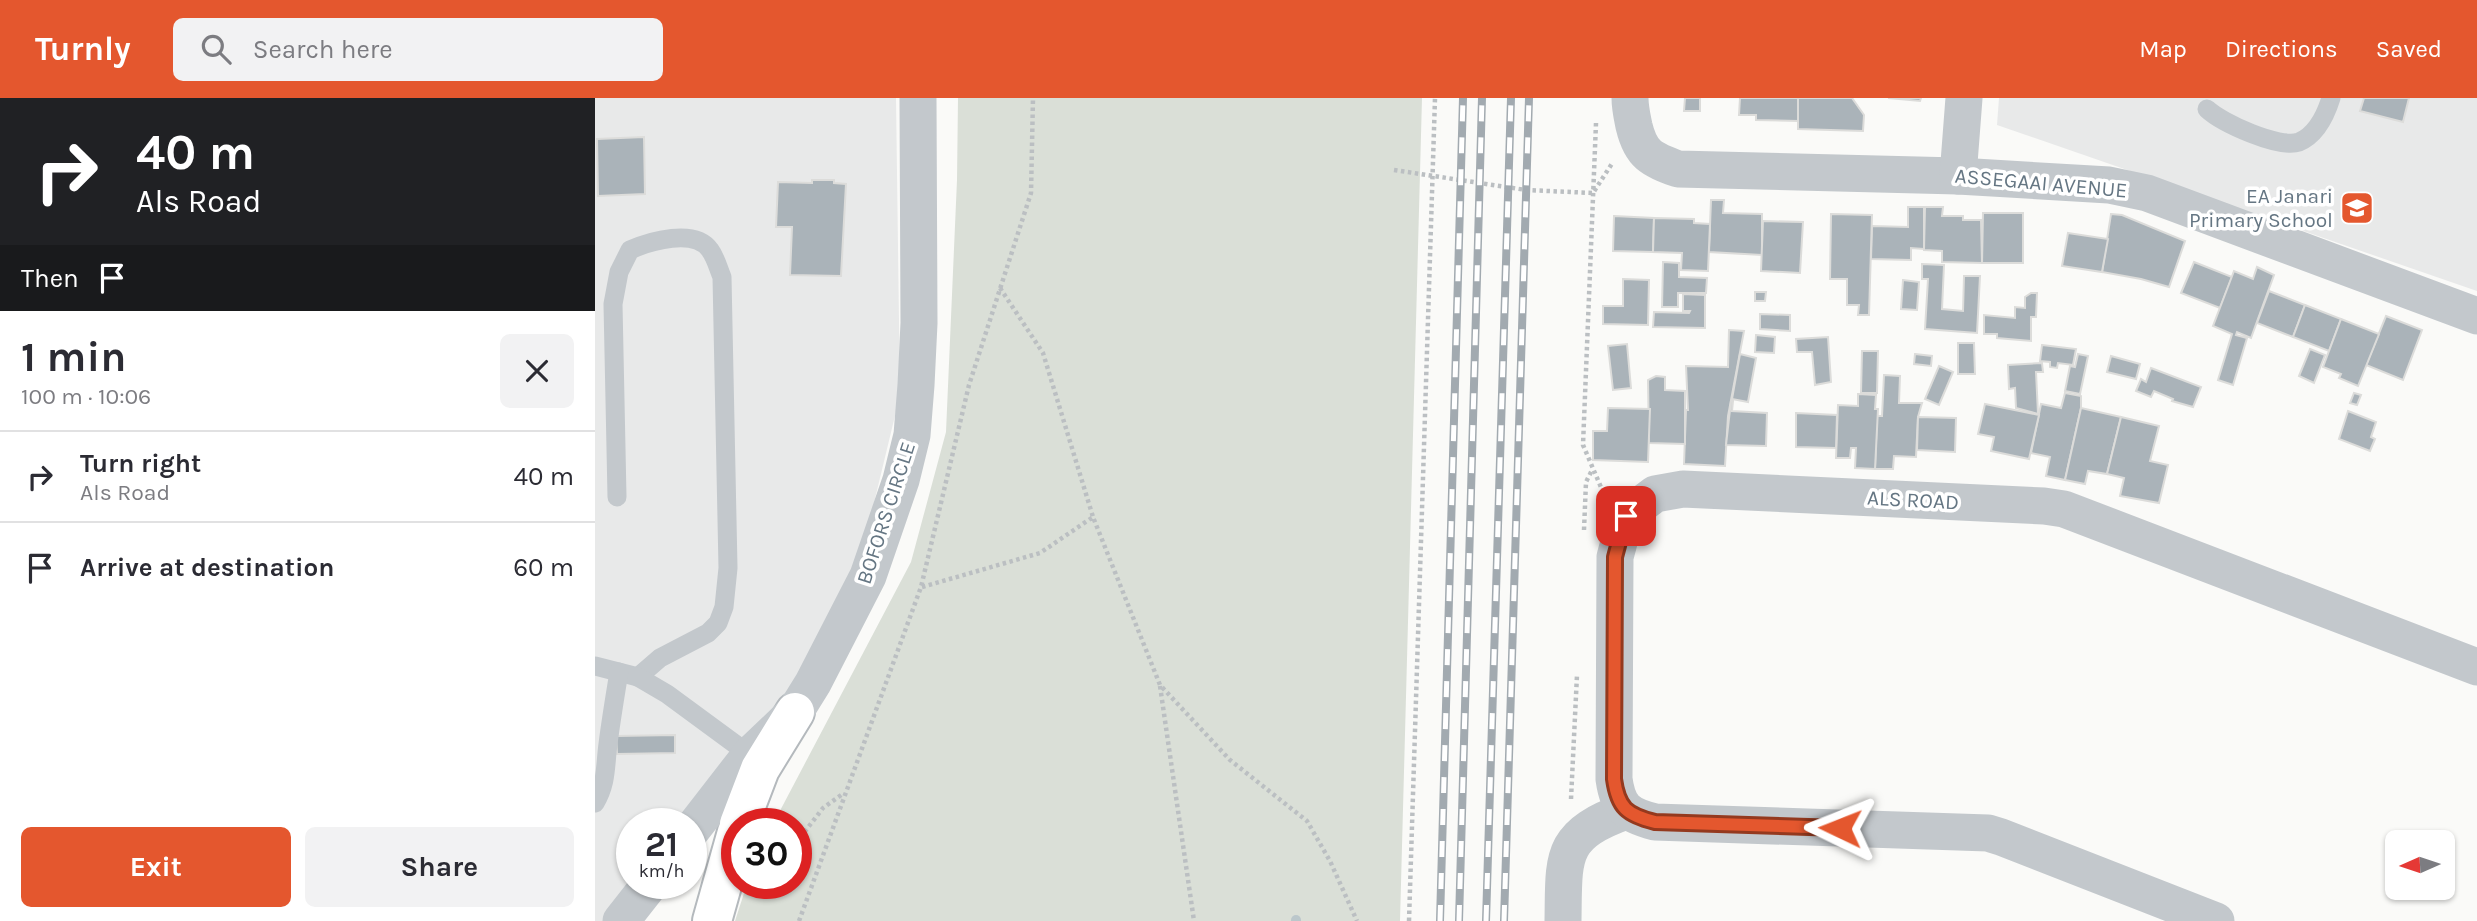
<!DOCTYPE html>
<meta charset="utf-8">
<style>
:root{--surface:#fff;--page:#f2f2f3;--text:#2b2b33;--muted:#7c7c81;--line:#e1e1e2;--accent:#e4572e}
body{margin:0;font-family:Karla,sans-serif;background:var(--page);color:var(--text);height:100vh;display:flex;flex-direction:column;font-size:26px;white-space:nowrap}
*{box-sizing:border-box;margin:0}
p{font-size:23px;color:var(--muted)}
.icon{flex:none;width:38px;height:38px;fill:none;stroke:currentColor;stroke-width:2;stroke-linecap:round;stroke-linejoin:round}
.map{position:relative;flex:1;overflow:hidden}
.panel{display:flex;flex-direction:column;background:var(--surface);width:595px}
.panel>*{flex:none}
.hud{background:#202124;color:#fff;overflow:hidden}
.needle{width:46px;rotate:267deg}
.controls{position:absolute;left:1790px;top:732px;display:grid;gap:14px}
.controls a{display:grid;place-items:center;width:70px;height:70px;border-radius:10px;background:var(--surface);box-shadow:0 2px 5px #0004;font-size:35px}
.speed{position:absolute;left:21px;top:710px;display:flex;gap:14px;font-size:35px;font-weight:700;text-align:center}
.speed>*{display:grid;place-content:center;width:91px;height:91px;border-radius:50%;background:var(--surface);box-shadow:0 2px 5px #0004;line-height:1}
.speed small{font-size:18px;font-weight:400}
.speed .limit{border:10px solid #d22;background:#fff;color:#111}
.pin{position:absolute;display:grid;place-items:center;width:60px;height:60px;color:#fff;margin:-30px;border-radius:14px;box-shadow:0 4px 10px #0006}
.me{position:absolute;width:77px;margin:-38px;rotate:272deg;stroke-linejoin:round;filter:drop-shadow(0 0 5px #0008)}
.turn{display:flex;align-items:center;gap:24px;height:147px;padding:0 21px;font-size:32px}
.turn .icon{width:91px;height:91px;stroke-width:2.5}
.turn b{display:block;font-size:49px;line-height:60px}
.then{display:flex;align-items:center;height:66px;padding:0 21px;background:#0003;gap:14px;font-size:26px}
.round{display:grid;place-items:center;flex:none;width:74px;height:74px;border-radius:10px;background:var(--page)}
.overview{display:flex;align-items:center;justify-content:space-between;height:119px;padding:0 21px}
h1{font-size:42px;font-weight:700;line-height:52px}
.button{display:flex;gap:14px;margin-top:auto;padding:14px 21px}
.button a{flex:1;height:80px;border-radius:10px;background:var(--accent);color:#fff;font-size:28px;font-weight:700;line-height:80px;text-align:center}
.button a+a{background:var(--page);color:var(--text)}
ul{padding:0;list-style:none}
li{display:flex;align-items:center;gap:21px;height:91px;padding:0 21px;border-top:2px solid var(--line)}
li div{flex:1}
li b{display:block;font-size:26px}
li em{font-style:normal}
header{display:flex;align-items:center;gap:42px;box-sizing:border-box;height:98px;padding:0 35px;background:var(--accent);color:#fff}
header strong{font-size:33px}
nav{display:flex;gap:38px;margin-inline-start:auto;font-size:24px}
.search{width:490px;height:63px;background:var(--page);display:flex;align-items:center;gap:18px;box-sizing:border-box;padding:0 24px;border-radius:10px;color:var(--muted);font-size:26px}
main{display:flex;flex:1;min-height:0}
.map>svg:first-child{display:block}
.built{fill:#e8e9e9}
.green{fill:#dadfd7}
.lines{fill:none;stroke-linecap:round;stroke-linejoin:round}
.stream{stroke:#bbc7cb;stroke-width:10}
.building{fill:#aab3b9;stroke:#dcdcda;stroke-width:2}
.trunk-casing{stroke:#b4b9bd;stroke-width:42}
.path{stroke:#bbbfc2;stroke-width:4.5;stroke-dasharray:3.5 3.5;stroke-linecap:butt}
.service{stroke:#c3c8cc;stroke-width:19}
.minor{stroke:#c3c8cc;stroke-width:37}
.trunk{stroke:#fff;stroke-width:38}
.rail-casing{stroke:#a2aab0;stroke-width:8}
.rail{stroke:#fff;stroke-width:5;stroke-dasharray:16;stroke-linecap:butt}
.route-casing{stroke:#94391e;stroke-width:18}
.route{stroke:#e4572e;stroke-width:12}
.labels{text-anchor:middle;stroke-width:7;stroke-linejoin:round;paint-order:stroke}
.street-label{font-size:21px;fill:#657683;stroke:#fff}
.poi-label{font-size:21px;fill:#657683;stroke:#fff;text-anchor:end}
</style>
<header>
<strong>Turnly</strong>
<div class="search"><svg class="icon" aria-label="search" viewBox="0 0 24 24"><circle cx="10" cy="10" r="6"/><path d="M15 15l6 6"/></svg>Search here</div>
<nav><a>Map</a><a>Directions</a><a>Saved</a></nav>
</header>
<main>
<section class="panel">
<div class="hud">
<div class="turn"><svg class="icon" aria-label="right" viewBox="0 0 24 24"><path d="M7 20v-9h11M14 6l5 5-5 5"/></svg><div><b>40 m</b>Als Road</div></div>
<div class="then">Then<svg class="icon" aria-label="arrive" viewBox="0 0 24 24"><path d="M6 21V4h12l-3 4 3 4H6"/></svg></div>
</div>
<div class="overview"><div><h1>1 min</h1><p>100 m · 10:06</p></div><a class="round"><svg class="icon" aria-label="close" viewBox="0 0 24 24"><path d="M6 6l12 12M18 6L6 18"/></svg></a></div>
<ul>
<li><svg class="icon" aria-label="right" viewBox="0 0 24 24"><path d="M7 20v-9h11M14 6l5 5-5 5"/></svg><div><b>Turn right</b><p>Als Road</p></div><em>40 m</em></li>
<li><svg class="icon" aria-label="arrive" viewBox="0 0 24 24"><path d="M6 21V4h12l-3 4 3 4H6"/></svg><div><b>Arrive at destination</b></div><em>60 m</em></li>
</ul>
<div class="button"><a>Exit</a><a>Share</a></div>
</section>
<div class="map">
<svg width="1882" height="823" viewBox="0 0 1882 823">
<rect width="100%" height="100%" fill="#fafaf8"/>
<g class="built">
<path d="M0 0H301L305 297 271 438 205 590 93 726H37V786L14 823H0Z"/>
<path d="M1404 0H1882V193L1402 27Z"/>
</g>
<path class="green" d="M363 0H827L805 823H140L152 786H201V726H178L316 464 351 334 362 82Z"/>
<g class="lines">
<path class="stream" d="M701 822V823"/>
</g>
<g class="building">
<path d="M1090 0H1105V13H1089Z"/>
<path d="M1145 0H1203V23L1161 22V17H1144Z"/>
<path d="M1203 0H1257L1269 17 1268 33 1203 31Z"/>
<path d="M1293 0H1326L1325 3Z"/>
<path d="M1769 0H1814L1808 24 1765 13Z"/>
<path d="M49 39 50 96 3 98 2 41Z"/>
<path d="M217 82H239V85L251 86 246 178 195 177 197 129H181L183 84 217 85Z"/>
<path d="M1116 102H1129L1128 115 1167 116V157L1114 154Z"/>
<path d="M1313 109H1329V151L1316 150V162L1276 161 1277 128 1313 129Z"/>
<path d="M1330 109H1348L1347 118H1368V122H1386L1387 165 1347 164V153L1329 152Z"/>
<path d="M1388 115H1428V165H1387Z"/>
<path d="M1236 116 1277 117 1274 217H1263L1264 207H1252V181H1235Z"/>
<path d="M1516 116 1527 117 1590 143 1574 189 1546 181 1507 174Z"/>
<path d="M1019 118 1059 120 1058 154 1018 153Z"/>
<path d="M1059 120 1099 121V125L1115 126 1113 173 1086 172 1087 155 1058 154Z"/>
<path d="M1168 123 1208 124 1205 175 1166 173Z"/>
<path d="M1473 135 1513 141 1507 174 1467 168Z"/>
<path d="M1068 164 1084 165V179L1112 180 1111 195H1083V209H1067Z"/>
<path d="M1599 164 1637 179 1625 210 1586 195Z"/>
<path d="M1327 166 1349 167 1347 211 1368 213 1369 178H1385L1382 235 1330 231 1333 181H1327Z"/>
<path d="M1662 169 1679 177 1656 240 1642 234 1641 237 1652 240 1638 287 1623 282 1637 236 1618 228 1639 173 1658 181Z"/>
<path d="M1028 181 1054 182 1053 227 1008 226V208H1028Z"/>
<path d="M1308 182 1324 184 1322 212 1306 211Z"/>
<path d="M1674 193 1710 207 1698 239 1662 225Z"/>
<path d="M1160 194H1171L1170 203H1160Z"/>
<path d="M1436 195H1442L1441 219H1436V243L1402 240V236H1389V217L1420 220V209L1430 210V199Z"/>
<path d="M1088 196 1110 197V230L1058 229 1059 214 1094 215 1095 213H1088Z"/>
<path d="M1710 207 1746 221 1734 253 1698 239Z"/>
<path d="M1165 216 1195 217V233L1165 231Z"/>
<path d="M1791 218 1827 232 1808 282 1771 267Z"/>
<path d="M1746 221 1784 236 1763 288 1744 280 1746 276 1728 269Z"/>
<path d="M1134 232 1149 233 1133 318 1130 368 1089 366 1091 312H1093L1091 268 1133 269Z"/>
<path d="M1161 237 1180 239 1179 255 1160 254Z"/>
<path d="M1233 239 1236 284 1220 287 1217 254H1202L1201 241Z"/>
<path d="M1363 245H1379L1380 276H1363Z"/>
<path d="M1032 246 1036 290 1018 292 1013 248Z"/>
<path d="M1447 247 1481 251 1478 267 1463 265 1462 270 1455 269V264L1445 263Z"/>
<path d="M1715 251 1730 257 1719 285 1704 278Z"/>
<path d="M1267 253H1283L1282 295H1266Z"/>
<path d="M1145 256 1161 260 1153 304 1137 301Z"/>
<path d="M1320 256 1337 258 1336 268 1319 266Z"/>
<path d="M1483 256 1493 258 1485 296 1470 293 1475 268 1480 269Z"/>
<path d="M1516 258 1545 266 1541 281 1512 274Z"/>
<path d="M1447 265 1448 274H1441L1443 316 1421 310 1420 290 1414 291 1413 267Z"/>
<path d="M1344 268 1358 274 1344 307 1330 301Z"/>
<path d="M1556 270 1606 289 1598 309 1577 303 1578 301 1559 293 1556 299 1541 293 1546 281 1551 284Z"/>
<path d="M1289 277 1305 278 1304 305H1327L1323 319 1321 359 1299 358 1298 371H1280L1282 318H1287Z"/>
<path d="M1061 278 1070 279V292L1090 293V346L1054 345 1053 282Z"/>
<path d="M1470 295 1486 298V310L1470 382 1451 378 1455 359 1436 355 1446 306 1466 310Z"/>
<path d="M1759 295 1766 297 1762 307 1755 305Z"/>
<path d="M1263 296 1281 297 1280 311H1283L1280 371 1260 370 1261 350H1256L1255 360H1241L1243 307 1263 308Z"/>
<path d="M1136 303H1138L1137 313 1172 315 1171 348 1131 347Z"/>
<path d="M1390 306 1444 317 1434 361 1396 353 1399 339 1383 336Z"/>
<path d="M1013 310 1055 311 1053 364 998 362V333H1012Z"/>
<path d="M1486 310 1526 319 1512 376 1493 373 1490 386 1470 382Z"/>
<path d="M1753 313 1781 324 1776 339 1780 341 1775 353 1744 341Z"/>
<path d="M1201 315 1242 317 1241 350 1201 349Z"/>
<path d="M1323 319 1361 320 1360 354 1322 352Z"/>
<path d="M1526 319 1564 328 1555 363 1573 367 1564 405 1525 398 1529 380 1512 376Z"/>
<path d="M80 637V655L22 656 21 638Z"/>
</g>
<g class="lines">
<defs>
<g id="trunk">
<path d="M144 726 165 671 200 614"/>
<path d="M117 823 142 734"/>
</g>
</defs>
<use href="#trunk" class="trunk-casing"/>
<g class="path">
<path d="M1001 25 988 347 1008 394"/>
<path d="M799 72 931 92 998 95 1018 64"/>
<path d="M405 190 448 255 498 419"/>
<path d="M989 432 991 384 997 372"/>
<path d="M327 489 445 455 498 419 565 587 635 662 712 723 735 763 762 823"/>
<path d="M565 588 599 823"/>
<path d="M976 701 982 577"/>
<path d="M201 745 228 710 249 695"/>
<path d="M204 823 326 489 374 287 436 95 438 0"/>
<path d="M814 823 840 0"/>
</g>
<g class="service">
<path d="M1612 11C1627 25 1684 51 1704 44 1721 37 1731 16 1736 0"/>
<path d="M22 399 18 206 24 174 35 152C55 143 100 130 115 152 121 160 123 170 127 179L133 470 129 509 123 525 113 535 65 560 43 579"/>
<path d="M0 568 43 579 72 596 155 657"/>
<path d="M0 705C12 685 10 668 13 646 16 622 20 598 24 574"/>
</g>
<g class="minor">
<path d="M1035 0C1035 10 1037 18 1039 28 1046 57 1056 61 1083 71L1363 78 1514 87 1552 95 1882 218"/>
<path d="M1363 78 1369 0"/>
<path d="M96 733 155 657 200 614 218 585 273 478 306 382 317 337 321 287 324 225 323 0"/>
<path d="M26 823 55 786"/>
<path d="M968 823C969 758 964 737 1031 713"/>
<path d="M1621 823 1406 739 1393 735 1060 724C1032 717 1023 710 1019 681L1020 459 1031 418 1060 396 1088 391 1449 408 1469 411 1882 569"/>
</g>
<use href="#trunk" class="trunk"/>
<defs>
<g id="rail">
<path d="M845 823 868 0"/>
<path d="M864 823 887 0"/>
<path d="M891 823 916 0"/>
<path d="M909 823 934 0"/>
</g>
</defs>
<use href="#rail" class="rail-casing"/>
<use href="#rail" class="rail"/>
</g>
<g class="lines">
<defs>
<path id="route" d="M1031 418 1020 459 1019 681C1023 710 1032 717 1060 724L1245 730"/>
</defs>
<use href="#route" class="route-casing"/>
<use href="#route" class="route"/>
</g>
<defs>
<symbol id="school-square" viewBox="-11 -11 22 22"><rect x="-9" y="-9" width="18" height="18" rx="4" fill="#e4572e" stroke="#fff"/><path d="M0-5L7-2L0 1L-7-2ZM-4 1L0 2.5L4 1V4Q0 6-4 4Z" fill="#fff"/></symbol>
</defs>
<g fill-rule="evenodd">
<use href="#school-square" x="1743" y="91" width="38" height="38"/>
</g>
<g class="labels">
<g class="street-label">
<text transform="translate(1446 85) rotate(5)" y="7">ASSEGAAI AVENUE</text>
<text transform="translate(1318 402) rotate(3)" y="7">ALS ROAD</text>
<text transform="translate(291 415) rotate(-72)" y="7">BOFORS CIRCLE</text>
</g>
<g class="poi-label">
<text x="1738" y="105">EA Janari<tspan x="1738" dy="24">Primary School</tspan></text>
</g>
</g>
</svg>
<div class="controls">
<a><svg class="needle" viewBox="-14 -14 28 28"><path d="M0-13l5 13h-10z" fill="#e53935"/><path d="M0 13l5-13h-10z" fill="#7c7c81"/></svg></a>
</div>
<div class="speed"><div>21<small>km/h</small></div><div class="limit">30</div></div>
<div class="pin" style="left:1031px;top:418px;background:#d93025"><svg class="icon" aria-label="arrive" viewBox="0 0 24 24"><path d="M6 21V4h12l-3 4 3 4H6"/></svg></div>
<svg class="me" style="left:1245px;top:730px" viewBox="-20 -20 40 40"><path d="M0-17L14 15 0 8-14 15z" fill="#e4572e" stroke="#fff" stroke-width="4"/></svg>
</div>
</main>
